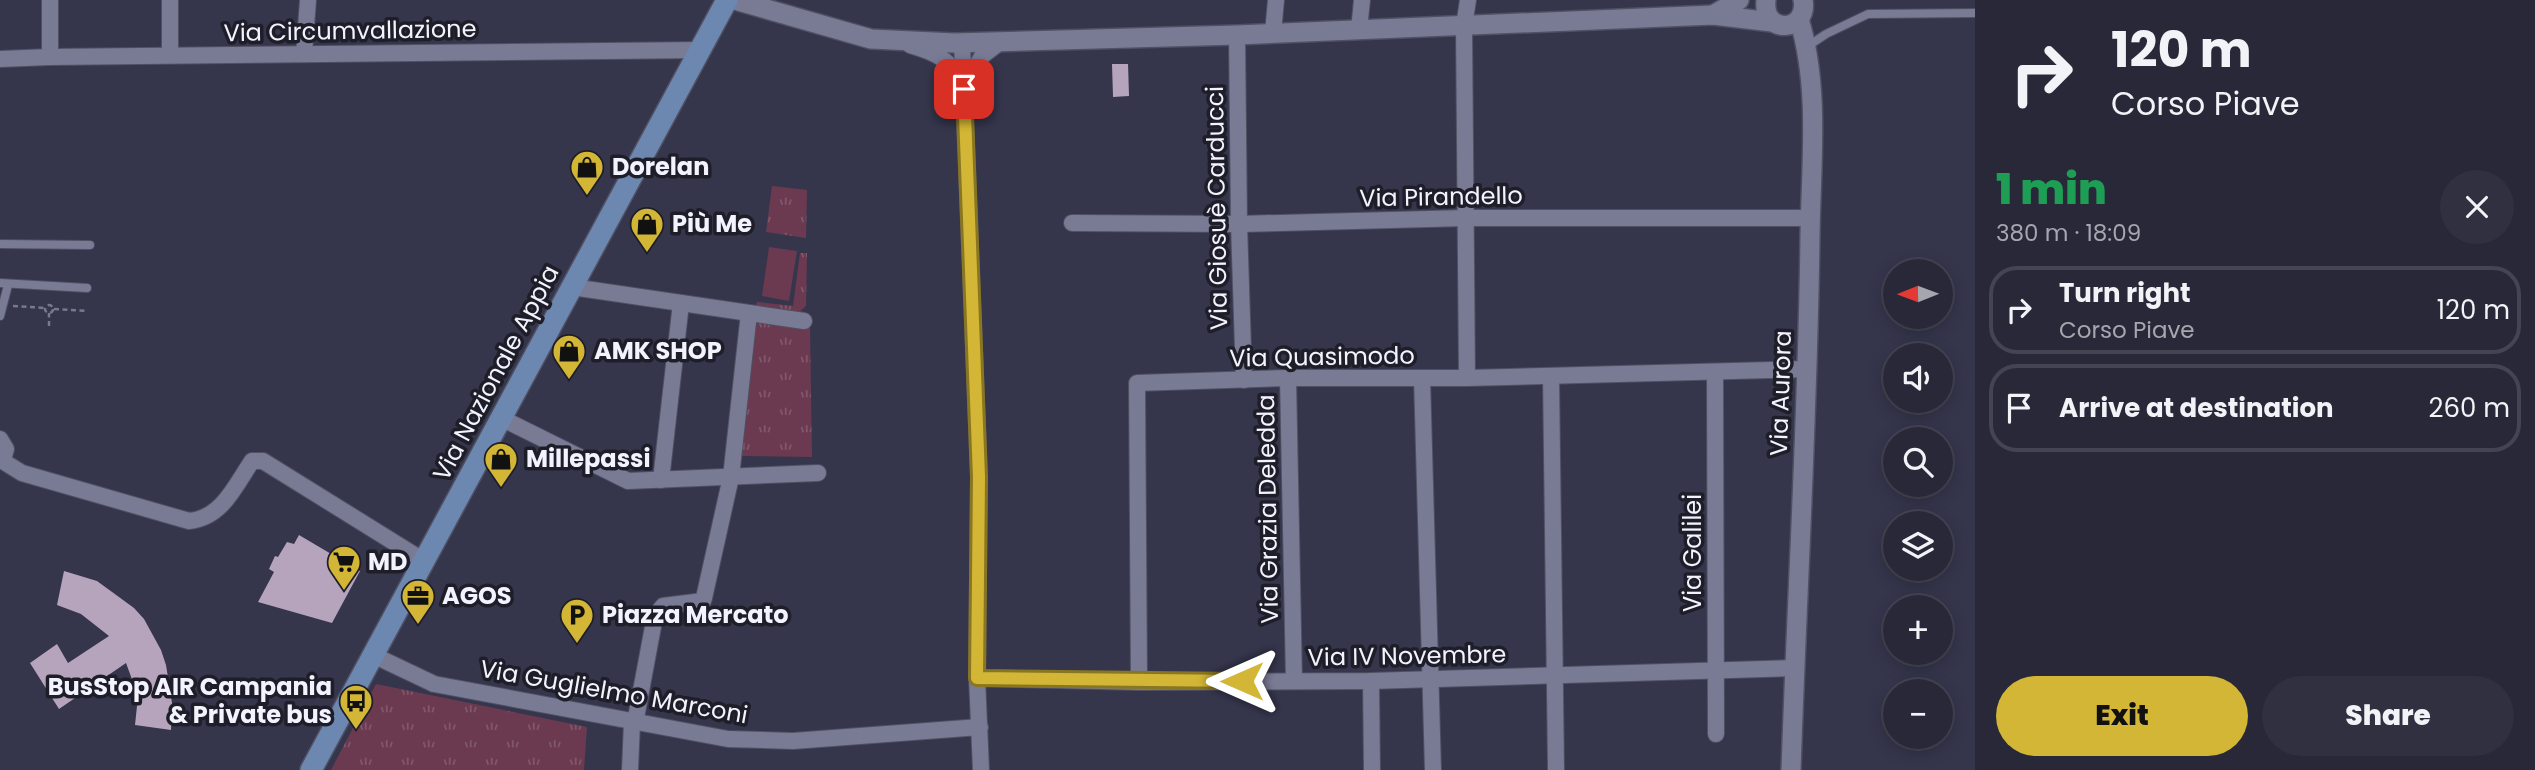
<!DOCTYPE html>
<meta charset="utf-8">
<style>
:root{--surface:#282839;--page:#303041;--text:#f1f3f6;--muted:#a5a6ae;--line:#444453;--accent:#d3b635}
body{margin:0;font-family:Poppins,sans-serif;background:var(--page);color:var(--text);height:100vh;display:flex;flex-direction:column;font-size:26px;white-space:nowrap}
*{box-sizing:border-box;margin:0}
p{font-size:23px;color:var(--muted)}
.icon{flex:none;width:38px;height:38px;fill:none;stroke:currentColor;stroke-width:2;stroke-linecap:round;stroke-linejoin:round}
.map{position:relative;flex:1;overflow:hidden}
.sheet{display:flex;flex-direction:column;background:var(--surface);width:560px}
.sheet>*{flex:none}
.hud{background:#282839;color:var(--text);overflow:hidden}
.needle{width:46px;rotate:269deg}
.controls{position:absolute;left:1883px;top:259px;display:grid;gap:14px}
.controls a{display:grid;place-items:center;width:70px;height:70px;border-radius:50%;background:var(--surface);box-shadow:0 4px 18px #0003,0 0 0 2px var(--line);font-size:35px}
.pin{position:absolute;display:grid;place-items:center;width:60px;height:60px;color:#fff;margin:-30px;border-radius:14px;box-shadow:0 4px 10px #0006}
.me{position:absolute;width:77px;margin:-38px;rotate:270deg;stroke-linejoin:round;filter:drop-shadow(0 0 5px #0008)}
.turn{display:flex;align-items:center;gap:24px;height:147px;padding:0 21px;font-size:32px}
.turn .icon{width:91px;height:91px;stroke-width:2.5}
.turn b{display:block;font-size:49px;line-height:60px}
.round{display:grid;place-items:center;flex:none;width:74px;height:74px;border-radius:37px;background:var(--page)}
.head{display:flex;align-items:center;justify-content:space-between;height:119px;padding:0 21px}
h1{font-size:42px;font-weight:800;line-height:52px;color:#1e9e55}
.primary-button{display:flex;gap:14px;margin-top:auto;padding:14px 21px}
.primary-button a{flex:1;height:80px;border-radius:42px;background:var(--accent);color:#111;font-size:28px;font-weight:800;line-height:80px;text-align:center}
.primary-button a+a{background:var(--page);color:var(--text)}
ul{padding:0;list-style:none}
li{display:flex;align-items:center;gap:21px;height:88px;margin:0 14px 10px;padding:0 7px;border:4px solid var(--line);border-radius:28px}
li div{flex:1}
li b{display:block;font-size:26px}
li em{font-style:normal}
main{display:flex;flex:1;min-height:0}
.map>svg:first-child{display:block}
.park{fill:url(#park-tufts)}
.garden{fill:#6b3a51}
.building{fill:#b6a4bc}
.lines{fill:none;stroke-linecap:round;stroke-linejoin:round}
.service-casing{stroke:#4f5063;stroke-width:10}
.minor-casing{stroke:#4f5063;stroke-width:18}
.tertiary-casing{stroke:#4f5063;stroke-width:22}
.secondary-casing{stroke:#4f5063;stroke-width:24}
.path{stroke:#78798c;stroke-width:2.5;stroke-dasharray:5 3.5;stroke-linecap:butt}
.service{stroke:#797b95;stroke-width:8}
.minor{stroke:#797b95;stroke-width:16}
.tertiary{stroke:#797b95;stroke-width:19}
.secondary{stroke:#6d88b0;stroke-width:21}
.route-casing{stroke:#897622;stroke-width:18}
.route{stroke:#d3b635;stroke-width:12}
.labels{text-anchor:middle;stroke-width:7;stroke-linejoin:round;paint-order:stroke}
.street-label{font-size:24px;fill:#f2f3ff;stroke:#1e1e29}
.poi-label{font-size:24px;font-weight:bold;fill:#f2f3ff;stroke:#1e1e29;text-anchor:start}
</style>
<main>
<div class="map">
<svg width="1975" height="770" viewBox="0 0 1975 770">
<defs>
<pattern id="park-tufts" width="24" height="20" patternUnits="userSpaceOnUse" patternTransform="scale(1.75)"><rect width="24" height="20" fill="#6b3a51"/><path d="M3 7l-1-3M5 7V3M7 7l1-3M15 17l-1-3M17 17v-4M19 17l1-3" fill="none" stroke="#81576b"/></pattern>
</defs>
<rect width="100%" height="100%" fill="#35354c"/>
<g class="park">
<path d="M772 186 807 190 806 238 766 232Z"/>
<path d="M800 253H807L806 306 798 313 756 306 757 302 793 306Z"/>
<path d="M756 321 810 327 812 457 739 456Z"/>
<path d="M376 684 587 727 584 770H331Z"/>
</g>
<path class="garden" d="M769 247 797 251 789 301 762 296Z"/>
<g class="building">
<path d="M1112 64H1128L1129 96 1113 97Z"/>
<path d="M299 535 360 571 332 623 258 602 274 572 269 569 275 556 278 557 287 542 294 544Z"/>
<path d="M64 571 97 581 134 608 144 619 161 650 166 665 172 703 171 730 135 725 137 706 133 682 126 663 59 709 30 663 57 644 68 663 109 636 81 614 57 605Z"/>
</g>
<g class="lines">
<defs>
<g id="service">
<path d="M1808 46 1826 34 1868 14 1975 13"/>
<path d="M0 244 90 245"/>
<path d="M0 283 87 288"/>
<path d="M0 316 8 285"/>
</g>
<g id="minor">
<path d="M1359 30 1362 0"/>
<path d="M1273 33 1276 0"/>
<path d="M1237 35 1239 224 1244 380"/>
<path d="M962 43 979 477 977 678 981 770"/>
<path d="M910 45C937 53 949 58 962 85"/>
<path d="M304 54 308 0"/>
<path d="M170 55V0"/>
<path d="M50 57V0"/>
<path d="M0 59 50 57 700 50"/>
<path d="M965 87 982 56 999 43"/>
<path d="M1072 223 1239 224 1466 218H1810"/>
<path d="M572 287 804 321"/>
<path d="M1715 372 1716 734"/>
<path d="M1551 376 1556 770"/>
<path d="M1288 378 1294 681"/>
<path d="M1422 378 1433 770"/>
<path d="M1467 378 1464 26 1468 0"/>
<path d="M501 418 628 481 818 473"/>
<path d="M0 439 6 449 4 456 0 460"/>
<path d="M1 460 22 473 189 521C222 518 235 486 252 461H263L424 561"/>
<path d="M661 480 681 303"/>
<path d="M373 655 434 684 728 739 793 741 980 727"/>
<path d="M977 678 1139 682 1371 681 1795 668"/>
<path d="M1371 681 1372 770"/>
<path d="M1139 682 1137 383 1288 378H1467L1807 369"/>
<path d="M635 723 655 616 663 606 703 601 704 598 731 477 749 313"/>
<path d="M630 770 632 722"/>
</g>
<g id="tertiary">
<path d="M735 0 871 39 954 43 1237 35 1713 15 1772 22"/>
<path d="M1766 0C1762 36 1809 32 1803 0"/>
<path d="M1713 15 1739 0"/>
<path d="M1791 770C1797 592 1808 413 1810 235 1811 164 1820 88 1799 19"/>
</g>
<path id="secondary" d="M311 770 727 0"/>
</defs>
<use href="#service" class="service-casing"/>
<use href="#minor" class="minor-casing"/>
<use href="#tertiary" class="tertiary-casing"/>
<use href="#secondary" class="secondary-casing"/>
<g class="path">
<circle cx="49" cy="309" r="4"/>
<path d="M13 306 45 308"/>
<path d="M54 309 87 311"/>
<path d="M49 326V313"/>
</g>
<use href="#service" class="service"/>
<use href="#minor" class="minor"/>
<use href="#tertiary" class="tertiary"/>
<use href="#secondary" class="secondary"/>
</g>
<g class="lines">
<defs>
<path id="route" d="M964 89 979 477 977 678 1242 681"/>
</defs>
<use href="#route" class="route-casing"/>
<use href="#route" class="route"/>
</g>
<defs>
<symbol id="shop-pin" viewBox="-11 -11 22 30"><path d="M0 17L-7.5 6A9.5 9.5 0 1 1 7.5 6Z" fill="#d3b635" stroke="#1e1e29"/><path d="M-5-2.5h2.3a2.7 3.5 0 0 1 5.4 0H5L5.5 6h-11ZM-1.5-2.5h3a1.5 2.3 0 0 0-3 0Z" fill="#111"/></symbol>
<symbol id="supermarket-pin" viewBox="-11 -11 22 30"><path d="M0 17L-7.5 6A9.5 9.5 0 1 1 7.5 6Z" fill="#d3b635" stroke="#1e1e29"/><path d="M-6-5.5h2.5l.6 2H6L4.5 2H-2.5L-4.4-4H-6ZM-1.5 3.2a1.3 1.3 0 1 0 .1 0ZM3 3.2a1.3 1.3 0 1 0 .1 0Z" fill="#111"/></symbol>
<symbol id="office-pin" viewBox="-11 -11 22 30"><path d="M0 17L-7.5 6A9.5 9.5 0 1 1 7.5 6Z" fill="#d3b635" stroke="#1e1e29"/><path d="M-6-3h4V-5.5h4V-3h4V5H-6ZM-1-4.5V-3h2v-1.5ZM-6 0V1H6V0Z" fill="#111"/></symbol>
<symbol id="parking-pin" viewBox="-11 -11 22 30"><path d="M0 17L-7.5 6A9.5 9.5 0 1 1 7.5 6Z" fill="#d3b635" stroke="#1e1e29"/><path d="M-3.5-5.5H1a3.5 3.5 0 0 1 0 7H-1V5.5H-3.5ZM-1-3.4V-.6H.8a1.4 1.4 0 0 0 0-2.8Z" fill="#111"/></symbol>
<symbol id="bus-pin" viewBox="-11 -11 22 30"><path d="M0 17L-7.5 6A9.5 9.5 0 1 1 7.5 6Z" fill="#d3b635" stroke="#1e1e29"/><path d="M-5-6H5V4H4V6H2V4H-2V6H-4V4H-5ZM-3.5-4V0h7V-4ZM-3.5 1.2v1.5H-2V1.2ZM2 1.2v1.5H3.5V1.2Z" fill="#111"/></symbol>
</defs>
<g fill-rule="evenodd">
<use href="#shop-pin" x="568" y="148" width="38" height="52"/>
<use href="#shop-pin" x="628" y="205" width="38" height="52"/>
<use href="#shop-pin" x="550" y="332" width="38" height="52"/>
<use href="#shop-pin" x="482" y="440" width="38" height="52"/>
<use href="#supermarket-pin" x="325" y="543" width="38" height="52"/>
<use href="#office-pin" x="399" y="577" width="38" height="52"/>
<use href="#parking-pin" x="558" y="596" width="38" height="52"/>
<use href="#bus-pin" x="337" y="682" width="38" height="52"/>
</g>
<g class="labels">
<g class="street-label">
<text transform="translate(350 31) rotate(-1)" y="8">Via Circumvallazione</text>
<text transform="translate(1441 197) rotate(-1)" y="8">Via Pirandello</text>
<text transform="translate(1217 208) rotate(-91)" y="8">Via Giosuè Carducci</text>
<text transform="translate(1322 357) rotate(-1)" y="8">Via Quasimodo</text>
<text transform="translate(496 373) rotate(-62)" y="8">Via Nazionale Appia</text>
<text transform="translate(1781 393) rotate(-88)" y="8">Via Aurora</text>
<text transform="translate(1268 509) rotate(-91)" y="8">Via Grazia Deledda</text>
<text transform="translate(1693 553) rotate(-90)" y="8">Via Galilei</text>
<text transform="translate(1407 656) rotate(-1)" y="8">Via IV Novembre</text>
<text transform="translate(614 692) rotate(10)" y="8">Via Guglielmo Marconi</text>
</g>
<g class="poi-label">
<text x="612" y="175">Dorelan</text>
<text x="672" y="232">Più Me</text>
<text x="594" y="359">AMK SHOP</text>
<text x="526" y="467">Millepassi</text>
<text x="368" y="570">MD</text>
<text x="442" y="604">AGOS</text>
<text x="602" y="623">Piazza Mercato</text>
<text x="332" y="695" text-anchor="end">BusStop AIR Campania<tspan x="332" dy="28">&amp; Private bus</tspan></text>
</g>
</g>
</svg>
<div class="controls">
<a><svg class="needle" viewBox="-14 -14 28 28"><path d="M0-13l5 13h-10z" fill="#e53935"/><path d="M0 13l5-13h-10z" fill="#a5a6ae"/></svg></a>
<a><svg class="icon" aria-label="sound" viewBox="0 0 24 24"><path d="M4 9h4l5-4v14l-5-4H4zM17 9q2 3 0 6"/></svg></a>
<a><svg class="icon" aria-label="search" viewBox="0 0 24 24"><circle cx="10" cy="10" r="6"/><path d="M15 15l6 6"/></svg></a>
<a><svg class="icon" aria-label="layers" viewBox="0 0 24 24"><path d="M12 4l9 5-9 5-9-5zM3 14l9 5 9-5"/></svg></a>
<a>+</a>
<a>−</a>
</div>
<div class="pin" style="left:964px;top:89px;background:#d93025"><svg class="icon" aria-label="arrive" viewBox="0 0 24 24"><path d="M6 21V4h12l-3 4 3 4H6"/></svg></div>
<svg class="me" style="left:1242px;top:681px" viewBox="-20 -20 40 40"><path d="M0-17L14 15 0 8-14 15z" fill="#d3b635" stroke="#fff" stroke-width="4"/></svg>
</div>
<section class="sheet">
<div class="hud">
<div class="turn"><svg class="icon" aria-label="right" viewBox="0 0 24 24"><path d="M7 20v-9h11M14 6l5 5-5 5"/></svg><div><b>120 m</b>Corso Piave</div></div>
</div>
<div class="head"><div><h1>1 min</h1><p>380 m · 18:09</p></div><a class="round"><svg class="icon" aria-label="close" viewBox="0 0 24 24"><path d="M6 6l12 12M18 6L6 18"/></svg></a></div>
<ul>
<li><svg class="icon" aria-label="right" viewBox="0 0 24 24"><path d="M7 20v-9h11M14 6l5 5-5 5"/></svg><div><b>Turn right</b><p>Corso Piave</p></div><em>120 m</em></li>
<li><svg class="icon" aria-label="arrive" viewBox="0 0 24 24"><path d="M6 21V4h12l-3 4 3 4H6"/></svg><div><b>Arrive at destination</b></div><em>260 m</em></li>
</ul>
<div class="primary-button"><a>Exit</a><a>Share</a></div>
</section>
</main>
